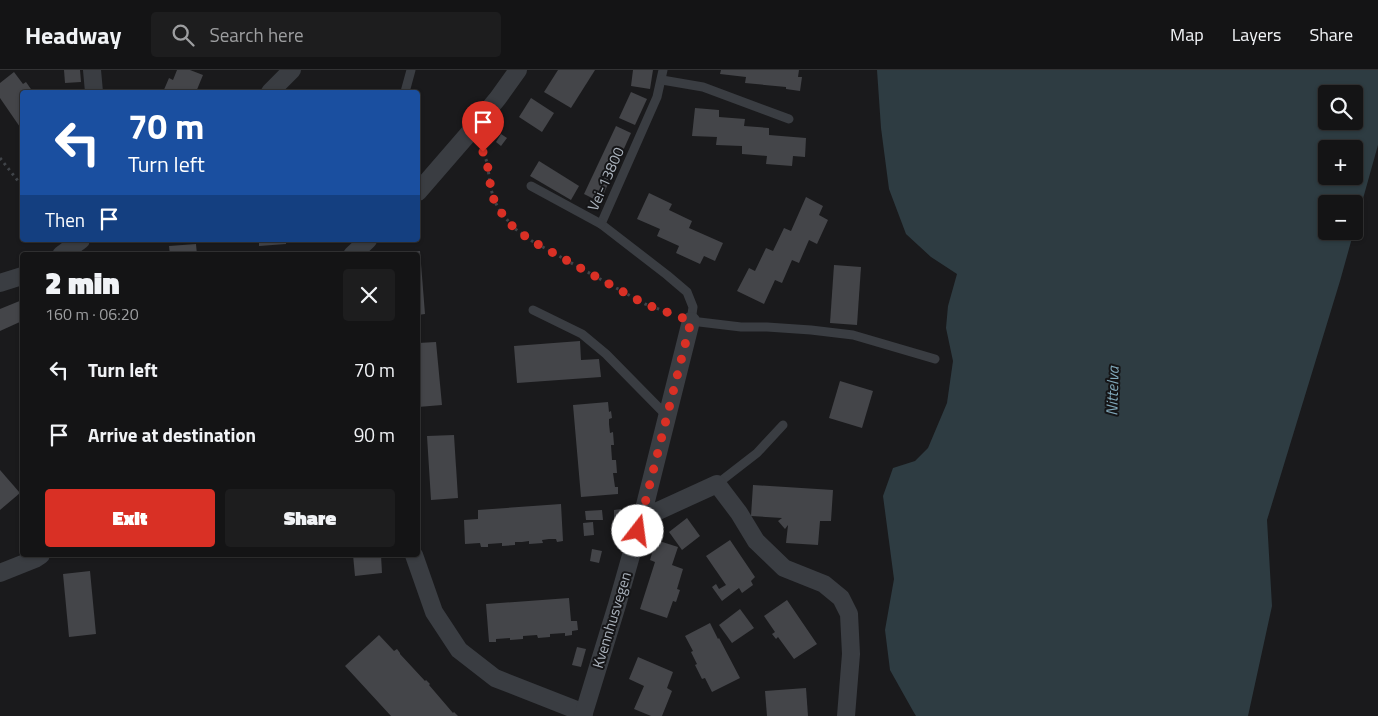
<!DOCTYPE html>
<meta charset="utf-8">
<style>
:root{--surface:#141415;--page:#1d1d1e;--text:#f1f3f6;--muted:#9d9ea0;--line:#333334;--accent:#d93025}
body{margin:0;font-family:"Titillium Web",sans-serif;background:var(--page);color:var(--text);height:100vh;display:flex;flex-direction:column;font-size:19px;white-space:nowrap}
*{box-sizing:border-box;margin:0}
p{font-size:16px;color:var(--muted)}
.icon{flex:none;width:28px;height:28px;fill:none;stroke:currentColor;stroke-width:2;stroke-linecap:round;stroke-linejoin:round}
.map{position:relative;flex:1;overflow:hidden}
.details{position:absolute;left:20px;top:182px;width:400px;height:305px;display:flex;flex-direction:column;background:var(--surface);border-radius:5px;box-shadow:0 1px 4px #0004,0 0 0 1px var(--line)}
.details>*{flex:none}
.guide{position:absolute;left:20px;top:20px;width:400px;height:152px;border-radius:5px;box-shadow:0 1px 4px #0004,0 0 0 1px var(--line);background:#1a4fa0;color:#fff;overflow:hidden}
.fabs{position:absolute;left:1318px;top:15px;display:grid;gap:10px}
.fabs a{display:grid;place-items:center;width:45px;height:45px;border-radius:5px;background:var(--surface);box-shadow:0 1px 4px #0004,0 0 0 1px var(--line);font-size:25px}
.pin{position:absolute;display:grid;place-items:center;width:42px;height:42px;color:#fff;margin:-51px -21px;border-radius:50% 50% 50% 0;rotate:-45deg;box-shadow:0 0 5px #0007}
.pin .icon{rotate:45deg}
.me{position:absolute;width:55px;margin:-28px;rotate:15deg;stroke-linejoin:round;filter:drop-shadow(0 0 4px #0008)}
.turn{display:flex;align-items:center;gap:18px;height:105px;padding:0 25px;font-size:22px}
.turn .icon{width:65px;height:65px;stroke-width:2.5}
.turn b{display:block;font-size:35px;line-height:42px}
.then{display:flex;align-items:center;height:48px;padding:0 25px;background:#0003;gap:10px;font-size:19px}
.round{display:grid;place-items:center;flex:none;width:52px;height:52px;border-radius:5px;background:var(--page)}
.headline{display:flex;align-items:center;justify-content:space-between;height:85px;padding:0 25px}
h1{font-size:30px;font-weight:800;line-height:38px}
.primary-button{display:flex;gap:10px;margin-top:auto;padding:10px 25px}
.primary-button a{flex:1;height:58px;border-radius:5px;background:var(--accent);color:#fff;font-size:20px;font-weight:800;line-height:58px;text-align:center}
.primary-button a+a{background:var(--page);color:var(--text)}
ul{padding:0;list-style:none}
li{display:flex;align-items:center;gap:15px;height:65px;padding:0 25px}
li div{flex:1}
li b{display:block;font-size:19px}
li em{font-style:normal}
header{display:flex;align-items:center;gap:30px;box-sizing:border-box;height:70px;padding:0 25px;background:var(--surface);border-bottom:1px solid var(--line)}
header strong{font-size:24px}
nav{display:flex;gap:28px;margin-inline-start:auto;font-size:18px}
.search{width:350px;height:45px;background:var(--page);display:flex;align-items:center;gap:12px;box-sizing:border-box;padding:0 18px;border-radius:5px;color:var(--muted);font-size:19px}
.map>svg:first-child{display:block}
.water{fill:#2e3c42;fill-rule:evenodd}
.building{fill:#444549}
.lines{fill:none;stroke-linecap:round;stroke-linejoin:round}
.path{stroke:#404449;stroke-width:3;stroke-dasharray:2.5 4;stroke-linecap:butt}
.lane{stroke:#3a3d42;stroke-width:9}
.street{stroke:#3a3d42;stroke-width:18}
.route{stroke:#d93025;stroke-width:9;stroke-dasharray:0 16.2}
.labels{text-anchor:middle;stroke-width:4;stroke-linejoin:round;paint-order:stroke}
.street-label{font-size:15px;fill:#abb3bd;stroke:#151517}
.water-label{font-size:16px;font-style:italic;fill:#80a8ba;stroke:#151517}
</style>
<header>
<strong>Headway</strong>
<div class="search"><svg class="icon" aria-label="search" viewBox="0 0 24 24"><circle cx="10" cy="10" r="6"/><path d="M15 15l6 6"/></svg>Search here</div>
<nav><a>Map</a><a>Layers</a><a>Share</a></nav>
</header>
<div class="map">
<svg width="1378" height="646" viewBox="0 0 1378 646">
<rect width="100%" height="100%" fill="#1a1a1c"/>
<path class="water" d="M877 0H1378V75L1340 211 1267 450 1272 536 1248 646H916L913 641 890 600 885 560 894 509 883 426 893 398 915 391 928 378 947 333 953 291 946 258 948 236 957 204 931 187 906 164 889 119 881 58ZM1326 24H1354V51H1326ZM1326 79H1354V106H1326ZM1326 134H1354V161H1326Z"/>
<g class="building">
<path d="M64 0H80L81 12 65 13Z"/>
<path d="M177 0H190L203 5 196 22H163L169 8 173 10Z"/>
<path d="M558 0H595L571 38 544 22Z"/>
<path d="M633 0H653L650 19 631 16Z"/>
<path d="M721 0H799L798 7H802L800 21 786 19V17L745 13 746 7 720 4Z"/>
<path d="M14 2 23 14 26 12 33 22H22V60L0 28V13Z"/>
<path d="M631 22 647 29 635 55 619 48Z"/>
<path d="M531 28 554 43 542 62 519 47Z"/>
<path d="M695 38 719 40V47L745 49 744 56 769 58V65L806 68 805 87 793 86 792 96 766 94 767 86 742 84V76L716 75 717 67 692 66Z"/>
<path d="M616 56 631 63 600 132 584 124Z"/>
<path d="M501 64 507 68 501 76 496 72Z"/>
<path d="M539 91 579 116 571 130 530 106Z"/>
<path d="M649 123 672 134 669 140 692 151 689 158 723 173 715 191 704 186 700 194 676 183 679 176 657 166 660 159 637 149Z"/>
<path d="M806 127 823 136 819 145 828 150 817 174 809 170 799 193 792 190 782 213 775 210 764 234 737 221 749 198 755 201 766 178 773 181 784 158 791 161Z"/>
<path d="M259 170H286V174L259 176Z"/>
<path d="M196 174 197 185H170L169 176Z"/>
<path d="M420 181 425 244 418 245V185H393V183Z"/>
<path d="M834 195 861 197 857 255 830 253Z"/>
<path d="M22 230V251L0 261V239Z"/>
<path d="M580 271 581 290 599 289 601 307 517 313 514 276Z"/>
<path d="M436 272 442 335 418 337V273Z"/>
<path d="M840 311 873 321 862 358 829 348Z"/>
<path d="M608 332 609 342 611 341 612 348 609 349V354L610 363 613 362 614 375H611L612 390H616L617 403H613L615 417H618V424L581 427 573 335Z"/>
<path d="M454 365 458 428 431 430 427 366Z"/>
<path d="M0 400 20 423 0 440Z"/>
<path d="M753 415 833 420 831 451H820L818 475 786 473 788 455 785 459 778 451 782 448 751 446Z"/>
<path d="M561 434 563 471 557 472 556 469H549L542 470 543 473 529 474V471L522 472H515V475L502 476V473L488 474V477H481L480 473 465 474 464 450 478 449V440Z"/>
<path d="M621 439V448H614V440Z"/>
<path d="M602 440 603 450H586L585 441Z"/>
<path d="M687 448 700 466 682 480 669 462Z"/>
<path d="M593 452 594 465 584 466 583 453Z"/>
<path d="M656 470 678 477 672 495 683 499 677 519 680 520 676 532 673 531 667 548 640 539 655 492 650 490Z"/>
<path d="M730 470 755 507 751 511 753 515 742 523 739 518 722 531 712 517 716 514 719 519 726 515 706 486Z"/>
<path d="M592 479 602 481 599 493 590 491Z"/>
<path d="M353 485H381L382 503 355 506Z"/>
<path d="M90 501 96 564 69 567 63 504Z"/>
<path d="M569 528 571 551H577L578 560 572 561V565L565 566V563L550 564V567L538 568 537 565 523 566V569L510 570V568L496 569V572H489L486 534Z"/>
<path d="M787 530 817 574 794 589 778 567 776 569 772 564 775 562 764 546Z"/>
<path d="M740 539 754 558 732 573 719 555Z"/>
<path d="M710 553 718 569 719 568 740 608 712 622 705 608 702 609 695 595 697 594 691 582 693 581 685 566Z"/>
<path d="M379 565 394 581 397 579 400 583V584L425 611 426 610 430 614 429 615 453 643 454 642 458 646H391L345 596Z"/>
<path d="M577 577 586 579 581 597 572 595Z"/>
<path d="M638 587 673 602 667 618 672 621 662 646H651L634 639 644 616 629 609Z"/>
<path d="M806 618 808 646H767L765 621Z"/>
</g>
<g class="lines">
<g class="path">
<path d="M481 77 487 92 491 119 494 130 500 141 514 158 532 171 645 234 675 245"/>
<path d="M0 88 22 116"/>
</g>
<g class="lane">
<path d="M663 0 657 27 601 154 667 205 687 222 693 237 691 251 741 257H767L811 260 853 265 935 289"/>
<path d="M662 10 703 17 789 49"/>
<path d="M405 22 411 0"/>
<path d="M531 116 601 154"/>
<path d="M533 240 582 264 606 284 667 346"/>
<path d="M717 414 757 383 783 355"/>
</g>
<g class="street">
<path d="M92 0 94 22"/>
<path d="M270 22 292 0"/>
<path d="M418 122 470 62 498 28 518 0"/>
<path d="M61 185 81 170"/>
<path d="M352 185 368 170"/>
<path d="M0 213 22 206"/>
<path d="M643 443 658 441 717 414 739 443 756 471 784 498 824 514 841 528 849 544 851 584 846 646"/>
<path d="M414 485 434 542 459 580 495 608 584 643"/>
<path d="M0 503 35 489 41 485"/>
<path d="M583 646 617 535 643 443 691 251"/>
</g>
</g>
<g class="lines">
<path class="route" d="M483 82 487 92 491 119 494 130 500 141 514 158 532 171 645 234 691 251 638 461"/>
</g>
<g class="labels">
<g class="street-label">
<text transform="translate(606 109) rotate(-66)" y="5">Vei-13800</text>
<text transform="translate(612 550) rotate(-73)" y="5">Kvennhusvegen</text>
</g>
<g class="water-label">
<text transform="translate(1112 321) rotate(-88)" y="6">Nittelva</text>
</g>
</g>
</svg>
<div class="fabs">
<a><svg class="icon" aria-label="search" viewBox="0 0 24 24"><circle cx="10" cy="10" r="6"/><path d="M15 15l6 6"/></svg></a>
<a>+</a>
<a>−</a>
</div>
<div class="pin" style="left:483px;top:82px;background:#d93025"><svg class="icon" aria-label="arrive" viewBox="0 0 24 24"><path d="M6 21V4h12l-3 4 3 4H6"/></svg></div>
<svg class="me" style="left:638px;top:461px" viewBox="-20 -20 40 40"><circle r="19" fill="#fff"/><path d="M0-13L10 11 0 6-10 11z" fill="#d93025"/></svg>
<div class="guide">
<div class="turn"><svg class="icon" aria-label="left" viewBox="0 0 24 24"><path d="M17 20v-9H6M10 6l-5 5 5 5"/></svg><div><b>70 m</b>Turn left</div></div>
<div class="then">Then<svg class="icon" aria-label="arrive" viewBox="0 0 24 24"><path d="M6 21V4h12l-3 4 3 4H6"/></svg></div>
</div>
<section class="details">
<div class="headline"><div><h1>2 min</h1><p>160 m · 06:20</p></div><a class="round"><svg class="icon" aria-label="close" viewBox="0 0 24 24"><path d="M6 6l12 12M18 6L6 18"/></svg></a></div>
<ul>
<li><svg class="icon" aria-label="left" viewBox="0 0 24 24"><path d="M17 20v-9H6M10 6l-5 5 5 5"/></svg><div><b>Turn left</b></div><em>70 m</em></li>
<li><svg class="icon" aria-label="arrive" viewBox="0 0 24 24"><path d="M6 21V4h12l-3 4 3 4H6"/></svg><div><b>Arrive at destination</b></div><em>90 m</em></li>
</ul>
<div class="primary-button"><a>Exit</a><a>Share</a></div>
</section>
</div>
